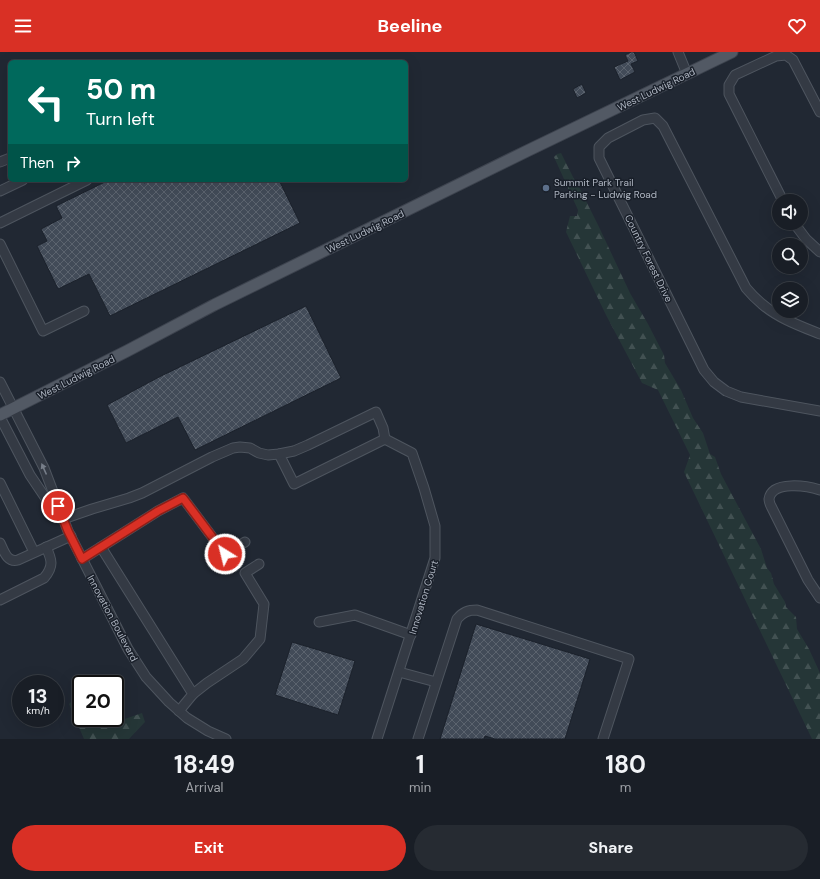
<!DOCTYPE html>
<style>
:root{--surface:#191e26;--page:#262b32;--text:#f1f3f6;--muted:#9fa2a7;--line:#373c43;--accent:#d93025}
body{margin:0;font-family:"DM Sans",sans-serif;background:var(--page);color:var(--text);height:100vh;display:flex;flex-direction:column;font-size:15px;white-space:nowrap}
*{box-sizing:border-box;margin:0}
p{font-size:13px;color:var(--muted)}
.icon{flex:none;width:22px;height:22px;fill:none;stroke:currentColor;stroke-width:2;stroke-linecap:round;stroke-linejoin:round}
.map{position:relative;height:687px;overflow:hidden}
.drawer{display:flex;flex-direction:column;background:var(--surface);flex:1}
.drawer>*{flex:none}
.top-card{position:absolute;left:8px;top:8px;width:400px;height:122px;border-radius:6px;box-shadow:0 4px 16px #0002,0 0 0 1px var(--line);background:#00695c;color:#fff;overflow:hidden}
.tools{position:absolute;left:772px;top:142px;display:grid;gap:8px}
.tools a{display:grid;place-items:center;width:36px;height:36px;border-radius:50%;background:var(--surface);box-shadow:0 4px 16px #0002,0 0 0 1px var(--line);font-size:20px}
.speed{position:absolute;left:12px;top:623px;display:flex;gap:8px;font-size:20px;font-weight:700;text-align:center}
.speed>*{display:grid;place-content:center;width:52px;height:52px;border-radius:50%;background:var(--surface);box-shadow:0 4px 16px #0002,0 0 0 1px var(--line);line-height:1}
.speed small{font-size:10px;font-weight:400}
.speed .limit{border:2px solid #111;border-radius:6px;background:#fff;color:#111}
.pin{position:absolute;display:grid;place-items:center;width:34px;height:34px;color:#fff;margin:-17px;border:2px solid #fff;border-radius:50%;box-shadow:0 1px 4px #0007}
.me{position:absolute;width:44px;margin:-22px;rotate:324deg;stroke-linejoin:round;filter:drop-shadow(0 0 3px #0008)}
.turn{display:flex;align-items:center;gap:14px;height:84px;padding:0 12px;font-size:18px}
.turn .icon{width:52px;height:52px;stroke-width:2.5}
.turn b{display:block;font-size:28px;line-height:34px}
.then{display:flex;align-items:center;height:38px;padding:0 12px;background:#0003;gap:8px;font-size:15px}
.eta{display:flex;justify-content:space-evenly;align-items:center;height:68px;text-align:center}
.eta b{font-size:24px;font-weight:700;line-height:28px}
.primary-button{display:flex;gap:8px;margin-top:auto;padding:8px 12px}
.primary-button a{flex:1;height:46px;border-radius:24px;background:var(--accent);color:#fff;font-size:16px;font-weight:700;line-height:46px;text-align:center}
.primary-button a+a{background:var(--page);color:var(--text)}
header{display:flex;justify-content:space-between;align-items:center;height:52px;padding:0 12px;background:var(--accent);color:#fff;font-size:18px;font-weight:700}
.map>svg:first-child{display:block}
.forest{fill:url(#forest-firs)}
.building{fill:url(#building-cross-hatch);stroke:#1b212b}
.lines{fill:none;stroke-linecap:round;stroke-linejoin:round}
.minor-casing{stroke:#4e555f;stroke-width:11}
.major-casing{stroke:#3d434e;stroke-width:13}
.minor{stroke:#343a44;stroke-width:9}
.major{stroke:#525964;stroke-width:11}
.oneway{fill:#777e89}
.route-casing{stroke:#8d1f18;stroke-width:10}
.route{stroke:#d93025;stroke-width:7}
.service-dot{fill:#5c6f8a;stroke:#191f29;stroke-width:1.5}
.labels{text-anchor:middle;stroke-width:3;stroke-linejoin:round;paint-order:stroke}
.street-label{font-size:10px;fill:#aeb5c1;stroke:#191f29}
.poi-label{font-size:10px;fill:#aeb5c1;stroke:#191f29;text-anchor:start}
</style>
<header><svg class="icon" aria-label="menu" viewBox="0 0 24 24"><path d="M4 6h16M4 12h16M4 18h16"/></svg>Beeline<svg class="icon" aria-label="heart" viewBox="0 0 24 24"><path d="M12 20l-8-8c-3-5 5-10 8-4 3-6 11-1 8 4z"/></svg></header>
<div class="map">
<svg width="820" height="687" viewBox="0 0 820 687">
<defs>
<pattern id="forest-firs" width="22" height="20" patternUnits="userSpaceOnUse"><rect width="22" height="20" fill="#253637"/><path d="M5 1l3.5 6h-7zM16 11l3.5 6h-7z" fill="#425152"/></pattern>
<pattern id="building-cross-hatch" width="8" height="8" patternUnits="userSpaceOnUse"><rect width="8" height="8" fill="#424b58"/><path d="M0 0l8 8M0 8l8-8" fill="none" stroke="#5b636e"/></pattern>
</defs>
<rect width="100%" height="100%" fill="#212833"/>
<g class="forest">
<path d="M561 101 574 127 578 130 579 135 599 175 630 241 648 272 664 303 665 311 681 338 693 366 703 381 710 402 715 405 721 422 761 497 767 516 771 521 774 532 785 550 786 555 796 565 797 577 809 597 820 621V687H812L684 420 690 403 658 338 642 331 606 263 566 180 570 164H577L578 158 554 105 557 102Z"/>
<path d="M77 644 81 647V666H110L116 670 142 661 145 670 129 687H84L69 652Z"/>
</g>
<g class="building">
<path d="M631 0H634L638 9 631 12 635 20 620 28 614 15 628 9 625 3Z"/>
<path d="M582 32 586 41 577 46 573 37Z"/>
<path d="M109 128H143L144 131 151 128H279L300 171 110 264 89 222 58 237 37 194 47 189 41 177 62 166 56 154Z"/>
<path d="M306 254 341 326 195 398 178 365 126 391 107 353 159 325Z"/>
<path d="M476 572 590 607 565 687H495L485 684 484 687H440Z"/>
<path d="M292 590 355 609 338 663 275 643Z"/>
</g>
<g class="lines">
<defs>
<g id="minor">
<path d="M678 0 687 22"/>
<path d="M0 110 10 106"/>
<path d="M0 139 23 128"/>
<path d="M783 149 729 42V33L735 23 776 4 786 3 793 8 820 60"/>
<path d="M0 171 87 128"/>
<path d="M794 171 806 187 820 200"/>
<path d="M0 192 43 279 84 259"/>
<path d="M820 282C800 274 778 266 762 252 756 247 751 242 746 236L663 74 655 66 643 68 608 86 599 95V106L704 318 714 330 726 339 741 345 820 359"/>
<path d="M0 330 44 416 68 479 128 597 146 625 169 650 187 666 208 679 226 687"/>
<path d="M0 365 30 423 59 466"/>
<path d="M279 402 294 432 385 387 412 401 424 436 435 474V506L377 687"/>
<path d="M0 431 34 500"/>
<path d="M820 438C808 434 772 428 769 447 769 448 770 453 771 454L808 528 820 546"/>
<path d="M63 467 92 457 129 446 142 441 212 405 233 396 240 395 250 396 259 401 268 403 279 402 294 399 308 393 376 360 383 376 385 387"/>
<path d="M0 491C4 499 7 511 18 508L71 484"/>
<path d="M101 495 193 642 179 659"/>
<path d="M82 507 158 459 183 446 225 502 245 490"/>
<path d="M0 548 44 526C54 514 52 508 46 495"/>
<path d="M319 570 355 563 411 583"/>
<path d="M399 620 436 630"/>
<path d="M193 642 207 631 243 607 260 587 264 552 245 521 259 512"/>
<path d="M418 687 457 567C463 560 468 558 477 558L629 607 603 687"/>
</g>
<path id="major" d="M0 363 127 299 214 253 527 99 732 0"/>
</defs>
<use href="#minor" class="minor-casing"/>
<use href="#major" class="major-casing"/>
<use href="#minor" class="minor"/>
<use href="#major" class="major"/>
</g>
<defs><path id="oneway-solid" d="M-6-.8H1V-3.2L6.5 0L1 3.2V.8H-6Z"/></defs>
<use class="oneway" href="#oneway-solid" transform="translate(44 417) rotate(-114)"/>
<g class="lines">
<defs>
<path id="route" d="M58 454 68 479 82 507 158 459 183 446 225 502"/>
</defs>
<use href="#route" class="route-casing"/>
<use href="#route" class="route"/>
</g>
<circle class="service-dot" cx="546" cy="136" r="4"/>
<g class="labels">
<g class="street-label">
<text transform="translate(656 37) rotate(-26)" y="4">West Ludwig Road</text>
<text transform="translate(365 179) rotate(-26)" y="4">West Ludwig Road</text>
<text transform="translate(649 206) rotate(64)" y="4">Country Forest Drive</text>
<text transform="translate(76 325) rotate(-27)" y="4">West Ludwig Road</text>
<text transform="translate(423 545) rotate(-73)" y="4">Innovation Court</text>
<text transform="translate(113 566) rotate(62)" y="4">Innovation Boulevard</text>
</g>
<g class="poi-label">
<text x="554" y="134">Summit Park Trail<tspan x="554" dy="12">Parking - Ludwig Road</tspan></text>
</g>
</g>
</svg>
<div class="tools">
<a><svg class="icon" aria-label="sound" viewBox="0 0 24 24"><path d="M4 9h4l5-4v14l-5-4H4zM17 9q2 3 0 6"/></svg></a>
<a><svg class="icon" aria-label="search" viewBox="0 0 24 24"><circle cx="10" cy="10" r="6"/><path d="M15 15l6 6"/></svg></a>
<a><svg class="icon" aria-label="layers" viewBox="0 0 24 24"><path d="M12 4l9 5-9 5-9-5zM3 14l9 5 9-5"/></svg></a>
</div>
<div class="speed"><div>13<small>km/h</small></div><div class="limit">20</div></div>
<div class="pin" style="left:58px;top:454px;background:#d93025"><svg class="icon" aria-label="arrive" viewBox="0 0 24 24"><path d="M6 21V4h12l-3 4 3 4H6"/></svg></div>
<svg class="me" style="left:225px;top:502px" viewBox="-20 -20 40 40"><circle r="17" fill="#d93025" stroke="#fff" stroke-width="3"/><path d="M0-11L8 9 0 5-8 9z" fill="#fff"/></svg>
<div class="top-card">
<div class="turn"><svg class="icon" aria-label="left" viewBox="0 0 24 24"><path d="M17 20v-9H6M10 6l-5 5 5 5"/></svg><div><b>50 m</b>Turn left</div></div>
<div class="then">Then<svg class="icon" aria-label="right" viewBox="0 0 24 24"><path d="M7 20v-9h11M14 6l5 5-5 5"/></svg></div>
</div>
</div>
<section class="drawer">
<div class="eta">
<div><b>18:49</b><p>Arrival</p></div>
<div><b>1</b><p>min</p></div>
<div><b>180</b><p>m</p></div>
</div>
<div class="primary-button"><a>Exit</a><a>Share</a></div>
</section>
